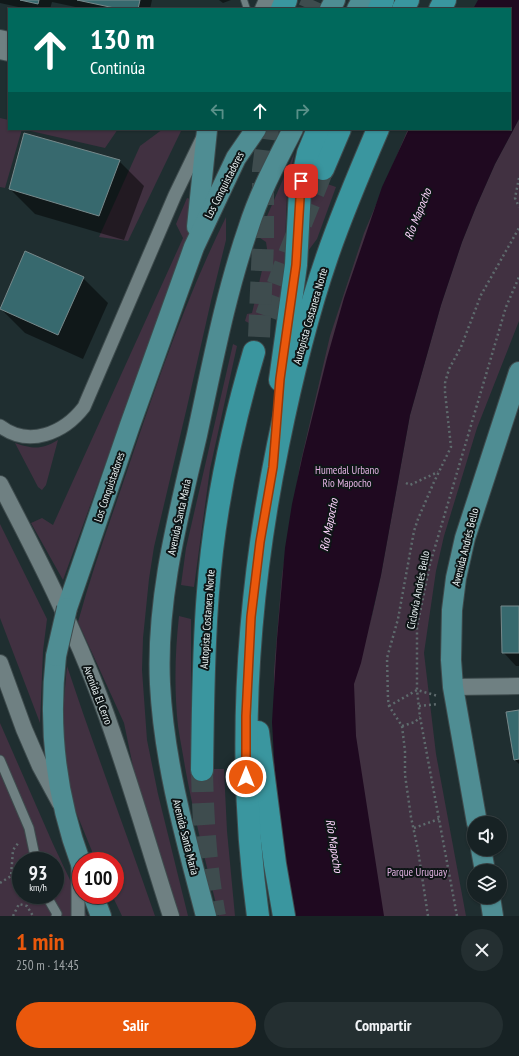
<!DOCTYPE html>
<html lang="es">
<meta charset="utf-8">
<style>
:root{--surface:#172224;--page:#242f31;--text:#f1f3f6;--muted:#9ea4a6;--line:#363f41;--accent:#ea580c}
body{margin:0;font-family:"PT Sans Narrow",sans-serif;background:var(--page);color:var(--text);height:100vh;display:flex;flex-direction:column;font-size:15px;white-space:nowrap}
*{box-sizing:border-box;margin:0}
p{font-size:13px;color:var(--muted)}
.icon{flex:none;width:22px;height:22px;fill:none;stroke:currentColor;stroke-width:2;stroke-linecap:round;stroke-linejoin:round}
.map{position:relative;height:916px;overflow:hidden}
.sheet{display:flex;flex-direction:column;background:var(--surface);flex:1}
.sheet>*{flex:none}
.banner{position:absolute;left:8px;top:8px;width:503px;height:122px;border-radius:0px;box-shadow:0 1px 3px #0004,0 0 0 1px var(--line);background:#00695c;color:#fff;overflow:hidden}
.fabs{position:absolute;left:467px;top:816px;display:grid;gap:8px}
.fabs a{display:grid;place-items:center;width:40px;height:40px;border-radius:50%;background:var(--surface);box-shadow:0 1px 3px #0004,0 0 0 1px var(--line);font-size:20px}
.speed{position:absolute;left:12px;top:852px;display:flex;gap:8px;font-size:20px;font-weight:700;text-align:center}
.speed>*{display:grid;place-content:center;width:52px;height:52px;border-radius:50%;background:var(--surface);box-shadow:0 1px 3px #0004,0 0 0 1px var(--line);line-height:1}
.speed small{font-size:10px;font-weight:400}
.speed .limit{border:6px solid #d22;background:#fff;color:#111}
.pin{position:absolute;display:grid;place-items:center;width:34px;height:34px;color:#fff;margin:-17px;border-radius:8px;box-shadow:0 2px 6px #0006}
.me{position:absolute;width:44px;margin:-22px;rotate:0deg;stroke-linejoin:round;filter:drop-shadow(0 0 3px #0008)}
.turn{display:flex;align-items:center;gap:14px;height:84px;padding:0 16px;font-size:18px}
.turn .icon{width:52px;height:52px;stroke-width:2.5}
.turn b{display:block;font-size:28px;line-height:34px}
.lanes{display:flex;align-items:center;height:38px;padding:0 16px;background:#0003;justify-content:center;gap:20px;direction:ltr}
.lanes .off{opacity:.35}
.round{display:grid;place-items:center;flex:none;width:42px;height:42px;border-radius:21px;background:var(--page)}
.headline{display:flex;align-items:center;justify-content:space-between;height:68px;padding:0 16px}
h1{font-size:24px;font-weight:600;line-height:30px;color:var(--accent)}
.primary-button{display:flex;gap:8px;margin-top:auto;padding:8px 16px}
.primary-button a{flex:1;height:46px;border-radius:24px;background:var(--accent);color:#fff;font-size:16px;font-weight:600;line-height:46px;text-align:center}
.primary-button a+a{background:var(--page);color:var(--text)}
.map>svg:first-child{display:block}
.green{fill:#413141;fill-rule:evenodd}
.water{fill:#1f0920}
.shadow{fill:#0007}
.building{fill:#37696e;stroke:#77898b}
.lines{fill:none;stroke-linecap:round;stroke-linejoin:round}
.motorway-tunnel{stroke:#3e4c4e;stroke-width:22;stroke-dasharray:22 11;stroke-linecap:butt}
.service-casing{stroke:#3e4b4d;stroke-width:8}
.pedestrian-casing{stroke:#3e4b4d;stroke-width:11}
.minor-casing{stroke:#3e4b4d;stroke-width:15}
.tertiary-casing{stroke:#3e4b4d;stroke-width:18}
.primary-casing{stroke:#3e4b4d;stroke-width:22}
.motorway-casing{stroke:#3e4b4d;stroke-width:24}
.path{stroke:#5e6b6d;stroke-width:2.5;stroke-dasharray:2 3;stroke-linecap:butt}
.service{stroke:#6f8082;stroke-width:6}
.pedestrian{stroke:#6f8082;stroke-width:9}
.minor{stroke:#6f8082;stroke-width:13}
.tertiary{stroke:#6f8082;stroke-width:16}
.primary{stroke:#4f8d93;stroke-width:20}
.motorway{stroke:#3a969f;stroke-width:22}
.primary-bridge-casing{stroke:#3e4b4d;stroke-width:22;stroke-linecap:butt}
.primary-bridge{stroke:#4f8d93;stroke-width:20}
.route-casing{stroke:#983908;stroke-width:10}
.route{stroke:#ea580c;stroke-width:7}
.labels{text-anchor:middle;stroke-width:4;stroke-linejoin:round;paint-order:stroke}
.street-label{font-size:11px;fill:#ebf4f5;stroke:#0e1516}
.park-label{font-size:11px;fill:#e2b2e2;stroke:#0e1516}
.water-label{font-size:12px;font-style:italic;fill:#fdd5fd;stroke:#0e1516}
</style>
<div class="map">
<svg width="519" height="916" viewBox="0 0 519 916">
<rect width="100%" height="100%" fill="#1f2e30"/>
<g class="green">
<path d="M519 0V111L460 236 410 411 370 625 381 575 410 415 441 305 462 242 476 207 495 164 519 119V321L477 428 444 536 436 571 424 653 436 754 466 916H293L287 888 274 772V671L282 575 300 465 330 336 364 233 408 129H510V9Z"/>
<path d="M0 118 9 120V129H118L105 148 22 129 5 188 0 187Z"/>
<path d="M163 129H177L181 131 128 241 99 237 140 146Z"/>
<path d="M294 154 287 192 283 298 269 322 259 326 251 324 245 321 247 314 252 313 267 249 266 242 260 238 261 230Z"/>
<path d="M310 178 336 187 317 239 305 255Z"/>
<path d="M187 198 190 199V231L63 580 31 523 42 518 53 525 183 238 176 224Z"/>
<path d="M226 217V240L211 301 187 407 154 547 149 579 143 638 142 670 147 740 158 794 188 916H178L135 776 124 723 78 622C91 574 108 527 124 480 154 391 184 302 226 217Z"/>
<path d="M233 344 237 346 210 469 194 587 181 585 186 548Z"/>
<path d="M58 440 46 485 42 490 38 487 15 443C33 449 41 450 58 440Z"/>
<path d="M0 524 47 619 43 651 40 723 0 618Z"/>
<path d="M179 616 191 619V769H224L227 831 235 916H219C207 867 194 817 185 767 183 754 180 740 178 726 174 689 175 652 179 616Z"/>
<path d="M67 666C95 750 126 832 155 916H122L112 895H115V861H96L74 807 65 766 62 721Z"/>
<path d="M0 723 53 844 87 916H0ZM21 861H55V895H21Z"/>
</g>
<path class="water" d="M478 0H519V119L495 164 476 207 462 242 441 305 410 415 381 575 361 663 354 684 356 736 384 916H293L275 775 272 722 277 639 285 548 292 504 303 454 327 358 344 298 382 187 409 129H510V9H473Z"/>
<g class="shadow">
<path d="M0 0H152L150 9H85L52 2 50 9H27L0 3Z"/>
<path d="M219 0H231L223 3Z"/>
<path d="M119 161 144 186 124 240 35 214 10 189Z"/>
<path d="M83 278 108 303 83 359 25 333 0 308Z"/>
<path d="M519 607V666H516L503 652Z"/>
<path d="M519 711V764L515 760Z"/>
</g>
<g class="building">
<path d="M20 0H39L38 4Z"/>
<path d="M77 0H140L138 9H119Z"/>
<path d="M24 133 120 160 99 216 9 189Z"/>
<path d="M25 251 84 277 58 335 0 309Z"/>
<path d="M501 606H519V653H502Z"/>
<path d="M519 710V759L514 760 506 712Z"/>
</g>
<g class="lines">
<g class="motorway-tunnel">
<path d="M309 9 313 0"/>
<path d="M266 316 289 254 323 169"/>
<path d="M259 337 263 244V170L268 129"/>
<path d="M202 770C203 819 206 868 215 916"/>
</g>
<defs>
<path id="service" d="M244 0 247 9"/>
<g id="pedestrian">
<path d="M0 760 29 828 36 861"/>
<path d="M46 895 57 914 56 916"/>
</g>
<g id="minor">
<path d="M0 426C29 448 64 433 84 407L175 195 202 139"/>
<path d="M78 857V916"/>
</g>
<g id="tertiary">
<path d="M263 9 267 0"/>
<path d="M0 38 9 40"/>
<path d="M0 51 9 53"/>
<path d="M0 484C37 555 74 628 102 703 128 773 148 845 171 916"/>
<path d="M0 663 24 729 40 766 60 803"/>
<path d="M453 687 519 686"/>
</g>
<g id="primary">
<path d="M330 9 335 0"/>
<path d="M357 9 362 0"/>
<path d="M197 227 207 130"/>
<path d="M67 608 130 425 194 247 236 158 256 129"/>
<path d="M56 656C48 726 56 797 81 864"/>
<path d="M477 823 453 687 451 660 452 610 456 578 465 538 519 372"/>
<path d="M481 849 485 871"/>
<path d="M93 895 101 916"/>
<path d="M490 897 493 916"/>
<path d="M206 916C186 840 164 763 160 684 156 599 178 517 197 435 212 366 225 296 248 229 259 194 276 162 293 129"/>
</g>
<g id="motorway">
<path d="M282 9 286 0"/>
<path d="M379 9 383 0"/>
<path d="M403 9 408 0"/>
<path d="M440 9 445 0"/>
<path d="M323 169 340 129"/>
<path d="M280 380 296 265 300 190 308 153 318 129"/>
<path d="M258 732 275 864 284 916"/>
<path d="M202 770C203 711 203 651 208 592 214 511 231 430 254 352"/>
<path d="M258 916C236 757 246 602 278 445 291 381 306 318 327 257 342 213 360 171 378 129"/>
</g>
</defs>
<use href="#service" class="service-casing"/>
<use href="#pedestrian" class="pedestrian-casing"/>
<use href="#minor" class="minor-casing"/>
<use href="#tertiary" class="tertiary-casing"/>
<use href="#primary" class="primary-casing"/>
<use href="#motorway" class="motorway-casing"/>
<g class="path">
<path d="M519 178 515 198 519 207"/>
<path d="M406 483 410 485 438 472"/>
<path d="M389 706 417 690 438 696"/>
<path d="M419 706 438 704"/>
<path d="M402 726 415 722 420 717"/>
<path d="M414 828 439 819"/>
<path d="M0 883 11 876 13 850 19 842"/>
<path d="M13 916 19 904 27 906 33 916"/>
<path d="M428 916 418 850 411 817 405 775V751L402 726 389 706 388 699 387 658 398 619 414 531 418 519 434 482 451 447 445 392V383L449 369 461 347 481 295 519 228"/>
<path d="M457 916 420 717 417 690V627L430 564 506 307 519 277"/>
</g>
<use href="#service" class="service"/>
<use href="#pedestrian" class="pedestrian"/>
<use href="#minor" class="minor"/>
<use href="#tertiary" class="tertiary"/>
<use href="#primary" class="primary"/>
<use href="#motorway" class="motorway"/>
<defs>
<path id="primary-bridge" d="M56 656 67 608"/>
</defs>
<use href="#primary-bridge" class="primary-bridge-casing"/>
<use href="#primary-bridge" class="primary-bridge"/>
</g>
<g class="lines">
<defs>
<path id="route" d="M246 777V716L251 617 260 542 273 467 280 379 296 265 301 181"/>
</defs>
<use href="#route" class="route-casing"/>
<use href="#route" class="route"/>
</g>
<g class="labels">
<g class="street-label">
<text transform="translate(224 185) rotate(-63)" y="4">Los Conquistadores</text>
<text transform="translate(310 316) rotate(-74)" y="4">Autopista Costanera Norte</text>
<text transform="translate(109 487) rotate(-71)" y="4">Los Conquistadores</text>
<text transform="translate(179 517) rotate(-78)" y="4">Avenida Santa María</text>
<text transform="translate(465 547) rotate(-76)" y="4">Avenida Andrés Bello</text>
<text transform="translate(418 590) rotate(-79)" y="4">Ciclovía Andrés Bello</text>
<text transform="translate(207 619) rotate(-86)" y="4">Autopista Costanera Norte</text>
<text transform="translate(98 695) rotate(69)" y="4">Avenida El Cerro</text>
<text transform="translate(186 837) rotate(76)" y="4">Avenida Santa María</text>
</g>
<g class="park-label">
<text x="347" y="474">Humedal Urbano<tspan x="347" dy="13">Río Mapocho</tspan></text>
<text x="417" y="876">Parque Uruguay</text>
</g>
<g class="water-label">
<text transform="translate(418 214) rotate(-68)" y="4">Río Mapocho</text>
<text transform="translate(329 525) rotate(-79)" y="4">Río Mapocho</text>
<text transform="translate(334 846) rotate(81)" y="4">Río Mapocho</text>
</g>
</g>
</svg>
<div class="fabs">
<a><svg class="icon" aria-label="sound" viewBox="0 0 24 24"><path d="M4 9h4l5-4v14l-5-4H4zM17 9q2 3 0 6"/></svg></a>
<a><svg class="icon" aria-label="layers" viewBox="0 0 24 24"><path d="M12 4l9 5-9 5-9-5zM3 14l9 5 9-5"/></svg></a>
</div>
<div class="speed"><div>93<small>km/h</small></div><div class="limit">100</div></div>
<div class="pin" style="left:301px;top:181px;background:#d93025"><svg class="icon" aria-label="arrive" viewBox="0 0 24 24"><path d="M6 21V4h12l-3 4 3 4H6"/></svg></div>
<svg class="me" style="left:246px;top:777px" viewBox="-20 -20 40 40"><circle r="17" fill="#ea580c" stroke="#fff" stroke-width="3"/><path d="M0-11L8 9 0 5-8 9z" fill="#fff"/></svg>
<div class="banner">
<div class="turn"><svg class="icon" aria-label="ahead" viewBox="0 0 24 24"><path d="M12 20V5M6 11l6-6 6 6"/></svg><div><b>130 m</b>Continúa</div></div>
<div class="lanes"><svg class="icon off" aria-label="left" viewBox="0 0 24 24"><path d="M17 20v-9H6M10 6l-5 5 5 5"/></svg><svg class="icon" aria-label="ahead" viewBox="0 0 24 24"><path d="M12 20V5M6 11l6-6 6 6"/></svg><svg class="icon off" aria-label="right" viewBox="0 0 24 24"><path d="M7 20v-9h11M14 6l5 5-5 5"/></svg></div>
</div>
</div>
<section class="sheet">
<div class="headline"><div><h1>1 min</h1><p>250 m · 14:45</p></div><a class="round"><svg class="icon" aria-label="close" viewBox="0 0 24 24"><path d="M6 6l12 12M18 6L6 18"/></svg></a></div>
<div class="primary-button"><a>Salir</a><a>Compartir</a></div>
</section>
